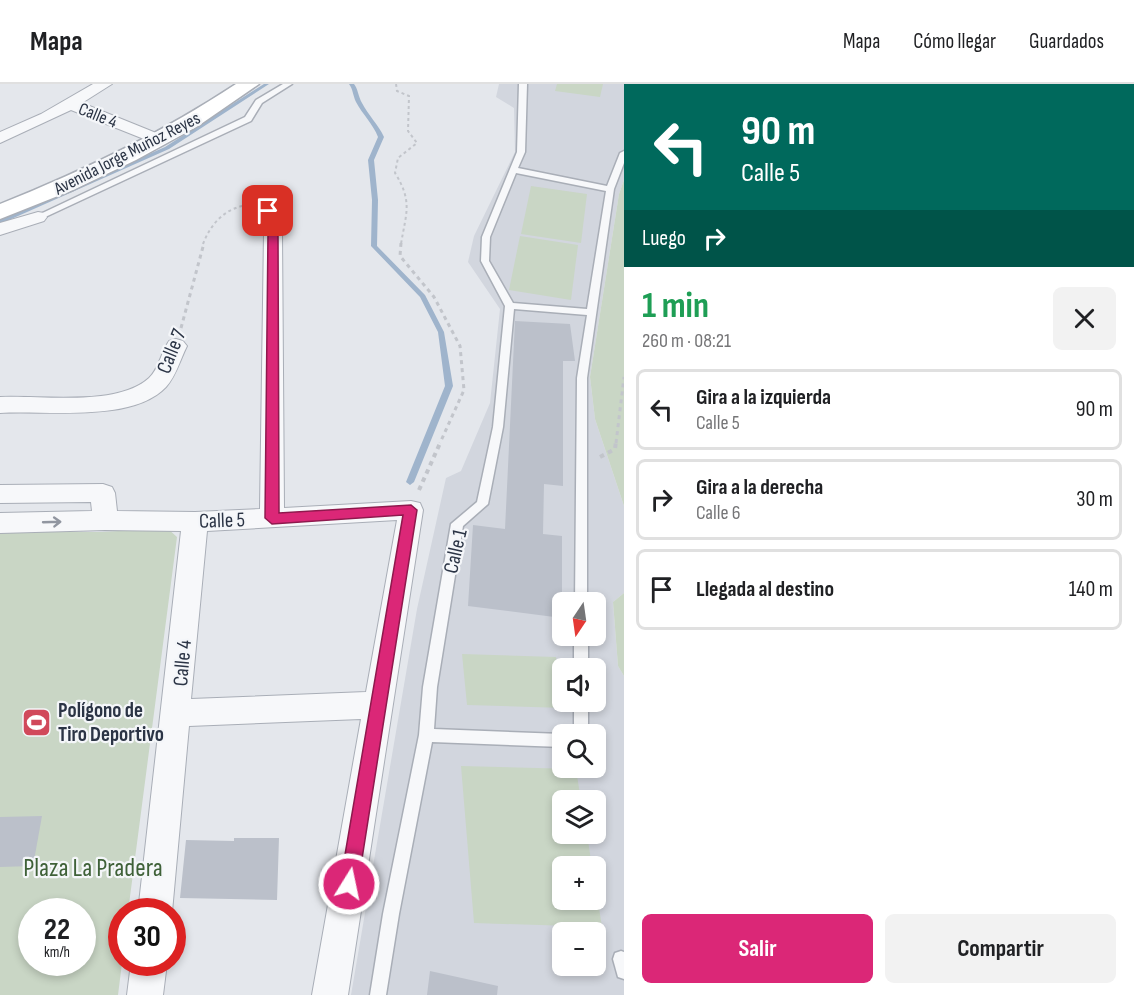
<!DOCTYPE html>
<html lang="es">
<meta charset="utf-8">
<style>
:root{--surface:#fff;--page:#f2f2f2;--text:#202124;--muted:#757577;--line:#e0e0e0;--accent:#db2777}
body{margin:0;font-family:"Sofia Sans Condensed",sans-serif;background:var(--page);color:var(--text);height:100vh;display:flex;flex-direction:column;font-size:22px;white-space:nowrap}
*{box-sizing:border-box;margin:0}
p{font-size:20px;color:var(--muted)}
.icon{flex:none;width:33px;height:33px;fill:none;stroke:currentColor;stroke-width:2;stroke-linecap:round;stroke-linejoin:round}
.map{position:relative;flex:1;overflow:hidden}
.details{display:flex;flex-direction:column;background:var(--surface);width:510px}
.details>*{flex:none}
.guide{background:#00695c;color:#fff;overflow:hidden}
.needle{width:39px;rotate:193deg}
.fabs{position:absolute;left:552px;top:508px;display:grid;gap:12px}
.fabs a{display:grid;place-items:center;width:54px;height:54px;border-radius:9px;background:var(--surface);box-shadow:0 3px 9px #0003;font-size:30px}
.speed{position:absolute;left:18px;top:814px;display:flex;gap:12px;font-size:30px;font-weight:700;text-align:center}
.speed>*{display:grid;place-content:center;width:78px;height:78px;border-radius:50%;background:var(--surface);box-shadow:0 3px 9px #0003;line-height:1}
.speed small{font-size:15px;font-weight:400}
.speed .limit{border:9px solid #d22;background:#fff;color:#111}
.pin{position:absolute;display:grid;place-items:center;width:51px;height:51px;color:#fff;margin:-26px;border-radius:12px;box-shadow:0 3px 9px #0006}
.me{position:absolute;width:66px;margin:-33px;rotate:10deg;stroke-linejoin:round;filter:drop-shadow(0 0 4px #0008)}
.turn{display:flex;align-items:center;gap:21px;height:126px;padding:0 18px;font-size:27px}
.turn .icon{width:78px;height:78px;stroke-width:2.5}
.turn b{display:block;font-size:42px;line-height:51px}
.then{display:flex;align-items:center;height:57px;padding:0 18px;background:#0003;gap:12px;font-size:22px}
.round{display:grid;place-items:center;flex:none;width:63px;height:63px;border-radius:9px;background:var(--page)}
.summary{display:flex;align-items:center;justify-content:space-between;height:102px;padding:0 18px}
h1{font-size:36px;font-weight:700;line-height:45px;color:#1e9e55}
.cta{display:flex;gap:12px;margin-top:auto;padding:12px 18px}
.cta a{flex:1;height:69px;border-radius:9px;background:var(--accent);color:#fff;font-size:24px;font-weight:700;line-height:69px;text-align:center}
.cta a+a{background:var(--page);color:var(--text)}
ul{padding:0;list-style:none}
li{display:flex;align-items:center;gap:18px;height:81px;margin:0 12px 9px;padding:0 6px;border:3px solid var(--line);border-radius:9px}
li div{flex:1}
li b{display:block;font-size:22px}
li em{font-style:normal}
header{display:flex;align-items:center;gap:36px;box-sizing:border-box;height:84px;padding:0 30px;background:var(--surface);border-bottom:2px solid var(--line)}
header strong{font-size:28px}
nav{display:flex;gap:33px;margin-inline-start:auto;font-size:21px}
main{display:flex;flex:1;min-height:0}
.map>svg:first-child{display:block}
.built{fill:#d2d6de;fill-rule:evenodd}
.green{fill:#c9d6c5;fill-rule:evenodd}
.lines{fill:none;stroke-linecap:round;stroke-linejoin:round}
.stream{fill:#9fb4cc;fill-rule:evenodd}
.building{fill:#bbc0ca}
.lane-casing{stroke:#a9aeb7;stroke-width:3}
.street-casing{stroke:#a9aeb7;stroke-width:2}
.secondary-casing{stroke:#a9aeb7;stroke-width:3}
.path-far2{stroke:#c2c5cb;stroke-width:2;stroke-dasharray:3 3;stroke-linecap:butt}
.path-far1{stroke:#c2c5cb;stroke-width:3;stroke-dasharray:4 4;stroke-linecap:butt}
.path{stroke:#c2c5cb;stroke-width:4;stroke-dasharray:4.5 4.5;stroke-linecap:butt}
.lane{fill:#f7f8fa;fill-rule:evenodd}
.street{fill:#f7f8fa;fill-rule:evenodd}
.secondary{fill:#fff;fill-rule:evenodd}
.oneway{stroke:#9196a0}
.route{fill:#db2777;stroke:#8e194d;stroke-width:1.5}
.labels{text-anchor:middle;stroke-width:4.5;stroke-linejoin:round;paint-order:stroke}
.far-street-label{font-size:18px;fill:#2b3445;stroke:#f4f6f9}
.street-label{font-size:21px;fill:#2b3445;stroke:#f4f6f9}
.poi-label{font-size:21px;font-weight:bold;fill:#2b3445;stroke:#f4f6f9;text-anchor:start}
.near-park-label{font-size:26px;fill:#3f6138;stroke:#f4f6f9}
</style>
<header>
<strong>Mapa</strong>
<nav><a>Mapa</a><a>Cómo llegar</a><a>Guardados</a></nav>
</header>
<main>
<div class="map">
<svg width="624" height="911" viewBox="0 0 624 911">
<rect width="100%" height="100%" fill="#e4e7ec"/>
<path class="built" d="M499 0H624V96L619 110 590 293 595 335 624 422V509L613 518 618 582 624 592V911H351L417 525 446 394 461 387 490 319 500 225 468 178 474 152 515 68 514 24 496 13ZM562 519H596V552H562ZM562 585H596V618H562ZM562 651H596V684H562ZM562 717H596V750H562ZM562 783H596V816H562ZM562 849H596V882H562Z"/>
<g class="green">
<path d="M557 0H603L600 13 555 7Z"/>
<path d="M624 96V422L595 335 590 293 619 110Z"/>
<path d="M531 102 587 110 581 159 521 150Z"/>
<path d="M520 152 578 161 571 216 509 206Z"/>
<path d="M167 444 177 453 128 828H122V879L118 911H0V448H102ZM32 828H82V879H32Z"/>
<path d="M624 509V592L618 582 613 518Z"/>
<path d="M462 570 556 573 564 624 467 621Z"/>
<path d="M461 682 576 685 581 717H562V750H587L592 783H562V816H596V804L602 843 474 839Z"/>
</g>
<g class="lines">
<g class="stream">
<path d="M264 0H269L169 65 0 140V136L165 63Z"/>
<path d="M349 0H354C358 5 358 12 362 19 368 31 378 40 384 53L374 76 378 116 377 162 425 211 444 248 453 302 414 398 410 401 406 398 445 302 438 248 420 213 371 162 372 116 368 76 378 53C373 40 363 31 356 18 353 12 353 5 349 0Z"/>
</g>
</g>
<g class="building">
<path d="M515 237 570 240 575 277H563V402L544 400 543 450 562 452V534L468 522 473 441 505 445Z"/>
<path d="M42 732 33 782 0 783V733Z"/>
<path d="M234 754H279L277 816 180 814 186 756 234 757Z"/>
<path d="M430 887 498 902 497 911H427Z"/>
</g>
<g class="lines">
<defs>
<g id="lane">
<path d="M283 0H292L262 19 251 37 41 135 34 133 245 33 256 16Z"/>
<path d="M519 0H527L525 68 518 84 607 102 620 69 624 67V79L614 105 587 294V519H575L577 294 587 231 514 225 503 343 488 420 463 442 437 603 434 645 562 650V663L432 658 399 830 386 911H370L383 830 419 651 423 603 451 440 477 418 493 343 505 222 481 177 482 153 517 68ZM516 89 606 107 587 225 513 219 489 177 490 153Z"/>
<rect x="574" y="552" width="14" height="33"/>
<rect x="574" y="618" width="14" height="33"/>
<path d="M621 867 624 868V895L618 893 613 875 615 869Z"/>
</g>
<g id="street">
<path d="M93 0H112L82 19 166 53 168 56 166 59H154L71 26 0 59V48L41 30Z"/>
<path d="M268 122 277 127 282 149 284 424 411 417 420 419 423 426 348 911H312L361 635 189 642 172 828H138L181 447 105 446 0 449V429L92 427 91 418 0 419V401L103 400 112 403 115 409 117 427 195 428 260 425 264 149 259 127ZM397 436 366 608 191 615 207 447Z"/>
<path d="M38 128 44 129 47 133 44 137 0 151V139Z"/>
<path d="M176 255 183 257 187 262C180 276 176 292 166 303 132 339 46 326 0 329V313C42 311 117 323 149 294 159 285 161 268 169 257Z"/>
<path d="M131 879H167L163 911H127Z"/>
</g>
<path id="secondary" d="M236 0H259L198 42 136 76 73 106 0 135V120C83 87 162 49 236 0Z"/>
</defs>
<use href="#lane" class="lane-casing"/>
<use href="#street" class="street-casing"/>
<use href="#secondary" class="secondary-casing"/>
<g class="path-far2">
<path d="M396 0 397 7 409 12 408 47 417 59 398 74 395 89C413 118 406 129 401 160"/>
<path d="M203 160C211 139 226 123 249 121"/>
</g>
<g class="path-far1">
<path d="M401 159 400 172 434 213 460 262 464 306 440 359"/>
<path d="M181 244 204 159"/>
<path d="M616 359 624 293"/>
</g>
<g class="path">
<path d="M600 373 615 365 616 357"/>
<path d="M419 406 441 357"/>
</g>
<use href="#lane" class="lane"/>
<use href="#street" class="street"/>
<use href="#secondary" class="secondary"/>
</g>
<defs><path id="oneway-shaft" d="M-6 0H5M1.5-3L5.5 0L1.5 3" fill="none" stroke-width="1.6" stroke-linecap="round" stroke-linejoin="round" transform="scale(1.5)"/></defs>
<use class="oneway" href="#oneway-shaft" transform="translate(52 438) rotate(-2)"/>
<path class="route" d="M268 124 273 127 278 149 279 429 411 421 417 426 358 800 356 806 349 808 343 806 340 800 403 431 272 440 265 434 268 149 263 127Z"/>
<defs>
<symbol id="stadium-square" viewBox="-11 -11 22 22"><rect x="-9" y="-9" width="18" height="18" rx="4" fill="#d1495b" stroke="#f4f6f9"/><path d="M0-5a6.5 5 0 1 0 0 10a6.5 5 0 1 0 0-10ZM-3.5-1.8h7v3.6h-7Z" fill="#fff"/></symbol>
</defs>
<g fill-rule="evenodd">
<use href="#stadium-square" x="20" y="622" width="33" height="33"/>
</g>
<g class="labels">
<g class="far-street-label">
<text transform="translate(98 31) rotate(22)" y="6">Calle 4</text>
<text transform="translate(127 69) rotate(-27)" y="6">Avenida Jorge Muñoz Reyes</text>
</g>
<g class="street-label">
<text transform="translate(171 267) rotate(-68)" y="7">Calle 7</text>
<text transform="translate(222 436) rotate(-2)" y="7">Calle 5</text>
<text transform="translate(455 467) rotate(-77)" y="7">Calle 1</text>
<text transform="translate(182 579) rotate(-85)" y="7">Calle 4</text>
</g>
<g class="poi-label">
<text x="58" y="633">Polígono de<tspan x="58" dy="24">Tiro Deportivo</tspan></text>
</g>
<g class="near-park-label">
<text x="93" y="792">Plaza La Pradera</text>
</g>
</g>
</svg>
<div class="fabs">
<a><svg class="needle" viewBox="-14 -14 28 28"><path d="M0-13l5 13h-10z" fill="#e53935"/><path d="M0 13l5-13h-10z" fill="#757577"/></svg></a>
<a><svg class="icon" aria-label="sound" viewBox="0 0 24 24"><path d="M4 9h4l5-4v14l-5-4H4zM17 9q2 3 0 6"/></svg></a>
<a><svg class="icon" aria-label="search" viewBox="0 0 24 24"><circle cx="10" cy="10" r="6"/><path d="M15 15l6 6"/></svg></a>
<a><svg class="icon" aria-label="layers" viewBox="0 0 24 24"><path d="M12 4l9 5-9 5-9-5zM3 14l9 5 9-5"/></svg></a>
<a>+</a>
<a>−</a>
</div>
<div class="speed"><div>22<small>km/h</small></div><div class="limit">30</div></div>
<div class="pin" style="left:268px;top:127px;background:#d93025"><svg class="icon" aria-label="arrive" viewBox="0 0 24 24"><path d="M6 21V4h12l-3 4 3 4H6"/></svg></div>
<svg class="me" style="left:349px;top:800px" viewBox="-20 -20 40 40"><circle r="17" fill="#db2777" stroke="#fff" stroke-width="3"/><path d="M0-11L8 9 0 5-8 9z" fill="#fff"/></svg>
</div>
<section class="details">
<div class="guide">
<div class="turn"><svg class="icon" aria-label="left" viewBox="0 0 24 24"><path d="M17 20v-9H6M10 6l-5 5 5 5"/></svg><div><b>90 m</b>Calle 5</div></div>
<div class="then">Luego<svg class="icon" aria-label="right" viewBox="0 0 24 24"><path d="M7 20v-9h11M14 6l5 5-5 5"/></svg></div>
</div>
<div class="summary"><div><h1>1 min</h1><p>260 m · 08:21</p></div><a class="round"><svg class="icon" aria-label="close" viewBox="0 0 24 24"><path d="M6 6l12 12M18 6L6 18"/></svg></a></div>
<ul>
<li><svg class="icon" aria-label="left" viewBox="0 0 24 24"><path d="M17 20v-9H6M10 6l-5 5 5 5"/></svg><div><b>Gira a la izquierda</b><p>Calle 5</p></div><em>90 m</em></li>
<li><svg class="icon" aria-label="right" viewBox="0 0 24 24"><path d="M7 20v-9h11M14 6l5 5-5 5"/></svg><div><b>Gira a la derecha</b><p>Calle 6</p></div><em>30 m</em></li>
<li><svg class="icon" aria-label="arrive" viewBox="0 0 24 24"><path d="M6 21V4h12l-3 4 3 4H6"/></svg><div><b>Llegada al destino</b></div><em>140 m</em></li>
</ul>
<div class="cta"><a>Salir</a><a>Compartir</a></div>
</section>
</main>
